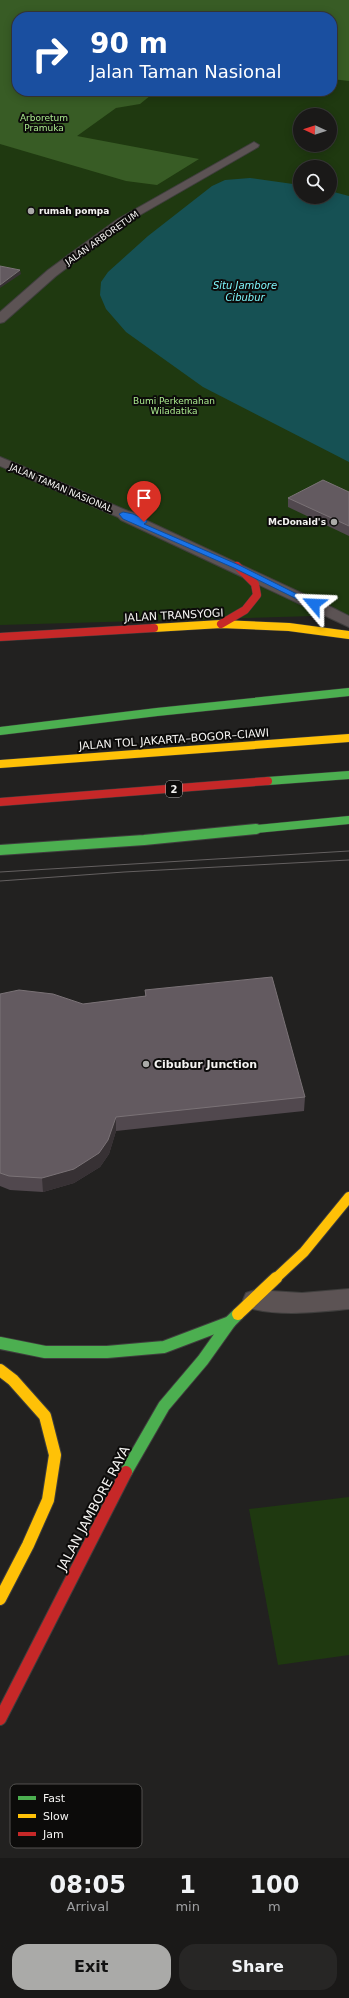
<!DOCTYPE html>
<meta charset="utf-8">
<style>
:root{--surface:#1a1918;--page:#272625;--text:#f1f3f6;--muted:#9fa0a2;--line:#383837;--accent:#aaaaa8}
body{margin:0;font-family:"DejaVu Sans",sans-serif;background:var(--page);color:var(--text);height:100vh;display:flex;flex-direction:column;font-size:15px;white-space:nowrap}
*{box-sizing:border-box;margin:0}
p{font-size:13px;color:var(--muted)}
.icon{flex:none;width:22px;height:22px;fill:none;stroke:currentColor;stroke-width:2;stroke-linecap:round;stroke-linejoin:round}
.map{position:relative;height:1858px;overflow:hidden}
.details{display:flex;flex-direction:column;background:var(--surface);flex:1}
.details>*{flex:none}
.top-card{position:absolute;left:12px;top:12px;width:325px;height:84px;border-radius:16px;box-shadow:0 2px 10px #0003,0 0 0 1px var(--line);background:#1a4fa0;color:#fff;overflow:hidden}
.needle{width:26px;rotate:273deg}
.fabs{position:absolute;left:293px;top:108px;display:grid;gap:8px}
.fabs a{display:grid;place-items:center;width:44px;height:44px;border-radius:50%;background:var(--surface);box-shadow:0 2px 10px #0003,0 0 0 1px var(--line);font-size:20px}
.pin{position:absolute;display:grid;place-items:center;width:34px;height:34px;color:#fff;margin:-41px -17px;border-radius:50% 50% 50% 0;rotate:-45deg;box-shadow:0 0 4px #0007}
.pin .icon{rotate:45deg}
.me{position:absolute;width:44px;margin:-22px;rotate:296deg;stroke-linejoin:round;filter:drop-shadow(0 0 3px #0008)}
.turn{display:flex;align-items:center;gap:14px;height:84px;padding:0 12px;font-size:18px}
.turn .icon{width:52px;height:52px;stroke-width:2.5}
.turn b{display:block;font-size:28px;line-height:34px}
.eta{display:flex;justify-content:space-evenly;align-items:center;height:68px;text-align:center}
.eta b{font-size:24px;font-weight:600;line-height:28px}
.cta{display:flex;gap:8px;margin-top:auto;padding:8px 12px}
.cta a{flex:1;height:46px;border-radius:16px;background:var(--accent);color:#111;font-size:16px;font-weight:600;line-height:46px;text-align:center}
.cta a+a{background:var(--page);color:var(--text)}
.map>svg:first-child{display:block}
.green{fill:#1f3910;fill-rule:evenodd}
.forest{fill:#385c25}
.water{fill:#165154}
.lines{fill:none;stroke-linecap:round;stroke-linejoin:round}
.street-casing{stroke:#3f3e3d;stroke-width:2}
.fast-far2-casing{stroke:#3f3e3d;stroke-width:9}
.fast-far1-casing{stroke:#3f3e3d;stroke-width:12}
.fast-casing{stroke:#3f3e3d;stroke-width:14}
.slow-far2-casing{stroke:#3f3e3d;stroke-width:9}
.slow-far1-casing{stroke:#3f3e3d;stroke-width:12}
.slow-casing{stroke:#3f3e3d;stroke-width:14}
.jam-far1-casing{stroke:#3f3e3d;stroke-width:9}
.jam-casing{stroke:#3f3e3d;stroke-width:14}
.street{fill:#5c5354;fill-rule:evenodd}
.fast-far2{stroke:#4caf50;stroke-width:8}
.fast-far1{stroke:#4caf50;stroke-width:10}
.fast{stroke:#4caf50;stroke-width:12}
.slow-far2{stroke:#ffc107;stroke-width:8}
.slow-far1{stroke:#ffc107;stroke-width:10}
.slow{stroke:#ffc107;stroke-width:12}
.jam-far1{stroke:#c62828;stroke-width:8}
.jam{stroke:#c62828;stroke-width:12}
.tram{stroke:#646060;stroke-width:1}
.wall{fill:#51484e}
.shaded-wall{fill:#373134}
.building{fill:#635a60;stroke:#7a7276}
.route{fill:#1a73e8;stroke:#114b97}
.poi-dot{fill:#aaaaa8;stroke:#0c0b0a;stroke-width:1.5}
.labels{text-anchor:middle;stroke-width:4;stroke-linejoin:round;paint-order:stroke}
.far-park-label{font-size:9px;fill:#aae88e;stroke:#0c0b0a}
.far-poi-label{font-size:9px;font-weight:bold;fill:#f4f3f1;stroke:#0c0b0a;text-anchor:start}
.far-street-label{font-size:9px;fill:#f4f3f1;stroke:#0c0b0a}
.far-water-label{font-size:10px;font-style:italic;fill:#7ff6fb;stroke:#0c0b0a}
.shield{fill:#0c0b0a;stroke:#aeadac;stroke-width:1}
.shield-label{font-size:10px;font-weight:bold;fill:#f4f3f1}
.street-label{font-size:11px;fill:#f4f3f1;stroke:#0c0b0a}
.poi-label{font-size:11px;font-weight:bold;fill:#f4f3f1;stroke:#0c0b0a;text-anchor:start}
.near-street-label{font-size:13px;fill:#f4f3f1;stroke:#0c0b0a}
.key{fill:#0c0b0a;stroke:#52514f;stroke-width:1}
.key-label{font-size:11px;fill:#f4f3f1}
</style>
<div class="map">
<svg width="349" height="1858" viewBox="0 0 349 1858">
<rect width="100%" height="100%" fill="#222120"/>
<g class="green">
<path d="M0 0H349V615L0 625ZM17 17H332V91H17ZM300 115H330V145H300ZM300 167H330V197H300Z"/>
<path d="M349 1497V1655L278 1665 249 1509Z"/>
</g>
<path class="forest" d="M0 0H349V81L332 79V17H17V91H156L140 104 116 108 77 136 199 159 157 185 126 181 0 144Z"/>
<path class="water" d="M250 178 300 185V197H330V191L349 196V462L203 387 126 332 106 309 100 295 101 282 108 272 148 236 212 186 225 180Z"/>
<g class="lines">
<defs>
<g id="street">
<path d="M254 142 259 145 258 147 126 223 56 276 4 322 0 323V312L48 270 118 219Z"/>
<path d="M0 457 128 511 139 514 141 518 327 605 349 616V627L121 520 118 517 0 466Z"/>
<path d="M349 1289V1309C316 1312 278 1317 246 1307L243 1300 246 1293 255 1290 302 1293Z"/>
</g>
<g id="fast-far2">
<path d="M0 731 157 712 349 692"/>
<path d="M268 781 349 775"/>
<path d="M246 830 349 820"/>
</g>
<path id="fast-far1" d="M0 850 144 840 256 829"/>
<g id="fast">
<path d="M0 1343 45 1352H107L164 1347 230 1322 238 1314"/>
<path d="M126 1472 164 1406 203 1360 230 1322"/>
</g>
<g id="slow-far2">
<path d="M154 628 221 624 289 627 349 635"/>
<path d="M0 764 349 738"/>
</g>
<path id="slow-far1" d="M275 1279 304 1252 349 1197"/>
<g id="slow">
<path d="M238 1314 276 1278"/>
<path d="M0 1370 13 1380 45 1416 55 1455 48 1500 28 1545 0 1599"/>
</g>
<g id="jam-far1">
<path d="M221 624 245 610 257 595 255 584 237 566"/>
<path d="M0 637 154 628"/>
<path d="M0 802 268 781"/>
</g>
<path id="jam" d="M0 1719 126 1472"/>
</defs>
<use href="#street" class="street-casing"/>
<use href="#fast-far2" class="fast-far2-casing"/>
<use href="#fast-far1" class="fast-far1-casing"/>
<use href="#fast" class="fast-casing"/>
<use href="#slow-far2" class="slow-far2-casing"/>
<use href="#slow-far1" class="slow-far1-casing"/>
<use href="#slow" class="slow-casing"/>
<use href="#jam-far1" class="jam-far1-casing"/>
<use href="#jam" class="jam-casing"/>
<use href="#street" class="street"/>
<use href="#fast-far2" class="fast-far2"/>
<use href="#fast-far1" class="fast-far1"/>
<use href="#fast" class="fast"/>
<use href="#slow-far2" class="slow-far2"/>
<use href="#slow-far1" class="slow-far1"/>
<use href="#slow" class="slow"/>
<use href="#jam-far1" class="jam-far1"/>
<use href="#jam" class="jam"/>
<g class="tram">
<path d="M0 872 349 851"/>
<path d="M0 881 124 872 349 860"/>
</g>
</g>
<g class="wall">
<path d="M349 492V536L288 507V498Z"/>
<path d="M145 990 305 1097 304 1111 116 1131 109 1154 100 1167 74 1183 43 1192 10 1190 0 1186V994L83 1004 145 996Z"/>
</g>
<g class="shaded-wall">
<path d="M20 270 21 274 0 288V285Z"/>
<path d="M116 1117V1131L109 1154 100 1167 74 1183 43 1192 42 1178Z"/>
</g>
<g class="building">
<path d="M0 266 20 270 0 285Z"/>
<path d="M323 480 349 492V526L288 498Z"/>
<path d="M272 977 305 1097 116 1117 108 1140 99 1153 74 1169 42 1178 9 1176 0 1173V994L19 990 53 994 83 1004 146 996 145 990Z"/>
</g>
<path class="route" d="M123 512 133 514 146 520 147 522 144 524 239 565 317 604 311 606 234 568 123 519 119 514Z"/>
<g class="poi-dot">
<circle cx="31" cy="211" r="4"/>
<circle cx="334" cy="522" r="4"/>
<circle cx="146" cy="1064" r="4"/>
</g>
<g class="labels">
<g class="far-park-label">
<text x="44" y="121">Arboretum<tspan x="44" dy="10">Pramuka</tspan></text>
<text x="174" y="404">Bumi Perkemahan<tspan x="174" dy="10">Wiladatika</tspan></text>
</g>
<g class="far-poi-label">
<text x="39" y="214">rumah pompa</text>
<text x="326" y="525" text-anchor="end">McDonald's</text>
</g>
<g class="far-street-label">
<text transform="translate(102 238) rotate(-35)" y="3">JALAN ARBORETUM</text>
<text transform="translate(61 488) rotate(23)" y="3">JALAN TAMAN NASIONAL</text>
</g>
<g class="far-water-label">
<text x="245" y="289">Situ Jambore<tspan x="245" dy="12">Cibubur</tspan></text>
</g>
<rect class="shield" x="166" y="781" width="16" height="16" rx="3"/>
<g class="shield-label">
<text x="174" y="793">2</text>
</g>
<g class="street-label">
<text transform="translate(174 615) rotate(-3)" y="4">JALAN TRANSYOGI</text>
<text transform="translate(174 739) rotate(-4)" y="4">JALAN TOL JAKARTA–BOGOR–CIAWI</text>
</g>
<g class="poi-label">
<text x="154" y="1068">Cibubur Junction</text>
</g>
<g class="near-street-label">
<text transform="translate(93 1508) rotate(-62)" y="5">JALAN JAMBORE RAYA</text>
</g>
</g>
<rect x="10" y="1784" width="132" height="64" rx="6" class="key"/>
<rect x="18" y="1796" width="18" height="4" fill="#4caf50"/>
<rect x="18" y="1814" width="18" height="4" fill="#ffc107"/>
<rect x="18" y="1832" width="18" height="4" fill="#c62828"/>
<g class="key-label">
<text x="43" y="1802">Fast</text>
<text x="43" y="1820">Slow</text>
<text x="43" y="1838">Jam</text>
</g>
</svg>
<div class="fabs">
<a><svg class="needle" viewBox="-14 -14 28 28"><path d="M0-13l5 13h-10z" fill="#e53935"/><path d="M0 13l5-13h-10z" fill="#9fa0a2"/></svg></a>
<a><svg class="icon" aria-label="search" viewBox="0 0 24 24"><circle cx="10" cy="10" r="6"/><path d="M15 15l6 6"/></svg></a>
</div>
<div class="pin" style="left:144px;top:522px;background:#d93025"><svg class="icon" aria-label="arrive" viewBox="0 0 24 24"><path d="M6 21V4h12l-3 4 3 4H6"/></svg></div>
<svg class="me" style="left:314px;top:604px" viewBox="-20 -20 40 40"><path d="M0-17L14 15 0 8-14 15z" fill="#1a73e8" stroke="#fff" stroke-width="4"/></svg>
<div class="top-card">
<div class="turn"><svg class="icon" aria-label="right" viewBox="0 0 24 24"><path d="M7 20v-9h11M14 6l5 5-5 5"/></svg><div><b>90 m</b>Jalan Taman Nasional</div></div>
</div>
</div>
<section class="details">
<div class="eta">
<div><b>08:05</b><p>Arrival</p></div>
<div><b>1</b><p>min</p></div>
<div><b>100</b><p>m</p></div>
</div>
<div class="cta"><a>Exit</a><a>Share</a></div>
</section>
